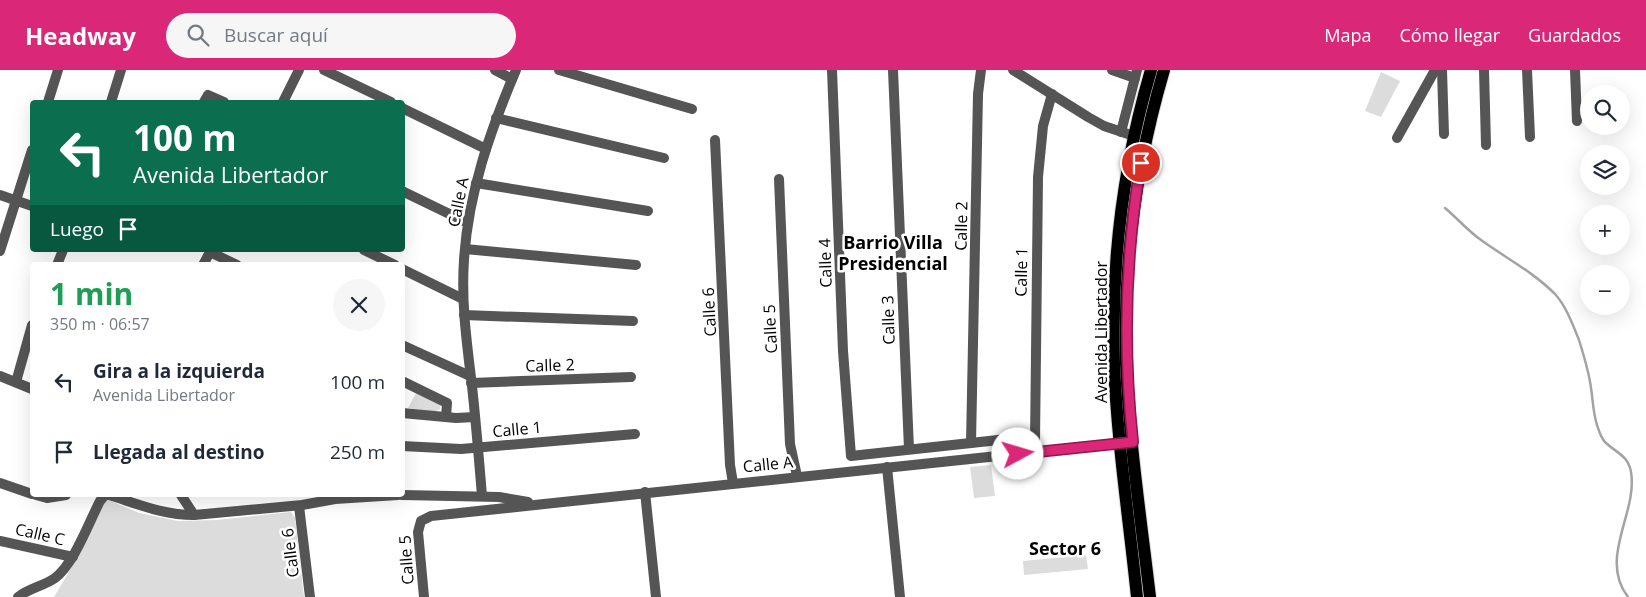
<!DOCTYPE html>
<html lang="es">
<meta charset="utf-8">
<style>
:root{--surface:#fff;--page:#f6f6f7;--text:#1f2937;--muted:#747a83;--accent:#db2777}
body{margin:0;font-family:"Open Sans",sans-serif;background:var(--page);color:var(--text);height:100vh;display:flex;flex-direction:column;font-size:19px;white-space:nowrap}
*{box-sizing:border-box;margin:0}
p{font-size:16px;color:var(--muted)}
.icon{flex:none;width:28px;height:28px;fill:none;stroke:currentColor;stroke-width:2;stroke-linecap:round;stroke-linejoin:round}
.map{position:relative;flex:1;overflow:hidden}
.panel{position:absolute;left:30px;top:192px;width:375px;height:235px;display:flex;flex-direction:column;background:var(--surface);border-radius:5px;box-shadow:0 5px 20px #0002}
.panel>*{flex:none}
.hud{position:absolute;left:30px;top:30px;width:375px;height:152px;border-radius:5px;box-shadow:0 5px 20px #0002;background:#0b6e4f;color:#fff;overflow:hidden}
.controls{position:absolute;left:1580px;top:15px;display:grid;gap:10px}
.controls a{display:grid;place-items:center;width:50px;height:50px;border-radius:50%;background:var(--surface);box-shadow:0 5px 20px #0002;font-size:25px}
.pin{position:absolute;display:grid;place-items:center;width:42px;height:42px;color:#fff;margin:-21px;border:2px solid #fff;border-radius:50%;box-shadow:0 1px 5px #0007}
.me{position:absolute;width:55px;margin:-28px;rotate:84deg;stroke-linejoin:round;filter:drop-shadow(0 0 4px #0008)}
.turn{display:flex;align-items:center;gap:18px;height:105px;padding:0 20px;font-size:22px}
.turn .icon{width:65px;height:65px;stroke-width:2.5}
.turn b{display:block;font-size:35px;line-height:42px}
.then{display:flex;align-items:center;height:48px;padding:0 20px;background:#0003;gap:10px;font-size:19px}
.round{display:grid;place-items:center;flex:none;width:52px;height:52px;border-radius:26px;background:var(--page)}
.head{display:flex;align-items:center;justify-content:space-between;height:85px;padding:0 20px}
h1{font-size:30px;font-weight:700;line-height:38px;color:#1e9e55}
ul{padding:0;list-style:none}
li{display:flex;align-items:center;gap:15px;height:70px;padding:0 20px}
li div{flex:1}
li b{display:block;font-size:19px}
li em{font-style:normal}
header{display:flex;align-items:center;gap:30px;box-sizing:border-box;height:70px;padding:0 25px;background:var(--accent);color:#fff}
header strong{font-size:24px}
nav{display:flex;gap:28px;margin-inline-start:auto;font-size:18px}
.search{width:350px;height:45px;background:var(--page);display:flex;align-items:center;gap:12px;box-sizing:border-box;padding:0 18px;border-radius:28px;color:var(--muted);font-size:19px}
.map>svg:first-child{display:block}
.green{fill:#dcdcdc}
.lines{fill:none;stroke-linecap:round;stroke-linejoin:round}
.stream{stroke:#a3a3a3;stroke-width:2.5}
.major-casing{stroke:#dbdbdb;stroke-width:14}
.minor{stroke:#555;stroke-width:10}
.major{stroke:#000;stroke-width:12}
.route-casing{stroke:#8e194d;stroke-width:12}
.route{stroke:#db2777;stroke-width:9}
.labels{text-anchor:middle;stroke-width:5;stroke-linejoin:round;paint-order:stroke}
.street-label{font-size:16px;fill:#000;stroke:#fff}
.neighbourhood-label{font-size:18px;font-weight:bold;fill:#000;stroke:#fff}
</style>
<header>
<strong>Headway</strong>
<div class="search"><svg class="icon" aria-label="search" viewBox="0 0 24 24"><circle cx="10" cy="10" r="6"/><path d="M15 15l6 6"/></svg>Buscar aquí</div>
<nav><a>Mapa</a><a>Cómo llegar</a><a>Guardados</a></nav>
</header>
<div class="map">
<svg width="1646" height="527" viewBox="0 0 1646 527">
<rect width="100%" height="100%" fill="#fff"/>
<g class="green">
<path d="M1381 2 1400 11 1381 47 1365 41Z"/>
<path d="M416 323 440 335V339L434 342 408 338Z"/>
<path d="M991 395 995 426 974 428 970 397Z"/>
<path d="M106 429 139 443 178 451 217 450 291 442 295 448 304 527H54L70 500Z"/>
<path d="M1086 485 1088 499 1024 505 1023 491Z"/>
</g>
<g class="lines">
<path class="stream" d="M1445 138C1457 148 1468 161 1481 170 1506 188 1533 202 1555 224 1566 236 1573 255 1579 270 1584 286 1589 302 1591 318 1593 330 1593 343 1597 355 1599 361 1601 368 1605 372 1616 383 1628 385 1631 402 1638 443 1598 488 1628 527"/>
<defs>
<g id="major">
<path d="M1137 527C1129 449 1117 371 1114 293 1111 194 1123 95 1151 0"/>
<path d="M1150 527C1141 450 1129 370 1126 293 1123 194 1136 95 1164 0"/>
</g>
</defs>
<use href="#major" class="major-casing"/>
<g class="minor">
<path d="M324 0 391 32"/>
<path d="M495 0 512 9"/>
<path d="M559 0 692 39"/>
<path d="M832 0 843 281 851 386 1035 366"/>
<path d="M893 0 909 379"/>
<path d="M1013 0 1088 47 1104 56 1134 66"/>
<path d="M1112 0 1135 8"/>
<path d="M1442 0 1444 64"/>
<path d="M1484 0 1486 75"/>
<path d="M1527 0 1530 67"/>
<path d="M1575 0 1577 51"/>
<path d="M48 32 58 0"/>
<path d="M111 32 121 0"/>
<path d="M204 32 208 25 224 32"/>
<path d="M283 32 299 0"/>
<path d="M402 38 486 79"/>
<path d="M496 48 664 88"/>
<path d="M1121 62 1137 0"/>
<path d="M1397 68 1435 0"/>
<path d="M715 70 730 395 733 413"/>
<path d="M779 109 790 374 797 406"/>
<path d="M476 113 648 141"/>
<path d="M402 121 468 153"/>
<path d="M0 125 32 136"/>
<path d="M465 179 636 195"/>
<path d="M364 180 395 195"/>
<path d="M0 181 32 80"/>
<path d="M210 182 237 195"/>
<path d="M57 195 63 180"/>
<path d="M203 195 211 180"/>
<path d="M402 199 463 229"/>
<path d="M464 245 633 251"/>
<path d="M402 275 470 306"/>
<path d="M0 306 32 319"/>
<path d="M402 311 447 333 446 347"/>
<path d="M16 312 32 255"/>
<path d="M471 313 631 307"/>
<path d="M402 343 456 348 475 347"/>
<path d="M1035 372 1038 107 1043 56 1052 24"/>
<path d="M971 373 978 24 981 0"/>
<path d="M402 376 461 379 635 364"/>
<path d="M887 397 900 527"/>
<path d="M0 413 32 424"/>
<path d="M645 422 656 527"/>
<path d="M36 425 47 428 66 425"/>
<path d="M109 425C138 434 163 445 194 445L302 435 335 429 398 425"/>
<path d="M181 425 194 445"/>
<path d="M402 425 499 427 528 432"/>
<path d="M482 426C479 389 476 353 472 316 467 274 461 233 464 190 468 124 490 61 516 0"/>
<path d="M299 436 310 527"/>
<path d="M0 471 73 487"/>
<path d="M18 527C29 518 44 516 55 508 74 494 89 452 100 431L105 425"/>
<path d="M424 527 418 462 421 451 431 446 1121 373"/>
</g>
<use href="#major" class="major"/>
</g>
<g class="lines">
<defs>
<path id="route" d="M1018 384 1133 372C1123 278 1125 186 1141 93"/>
</defs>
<use href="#route" class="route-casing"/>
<use href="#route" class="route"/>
</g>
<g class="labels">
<g class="street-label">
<text transform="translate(458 132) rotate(-79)" y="6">Calle A</text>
<text transform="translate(961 156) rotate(-89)" y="6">Calle 2</text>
<text transform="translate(825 193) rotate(-92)" y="6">Calle 4</text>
<text transform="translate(1021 202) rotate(-89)" y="6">Calle 1</text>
<text transform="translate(709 242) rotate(-93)" y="6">Calle 6</text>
<text transform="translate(888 250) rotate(-92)" y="6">Calle 3</text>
<text transform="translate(770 259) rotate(-93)" y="6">Calle 5</text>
<text transform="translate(1101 262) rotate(-90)" y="6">Avenida Libertador</text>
<text transform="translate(550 295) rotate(-2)" y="6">Calle 2</text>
<text transform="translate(517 359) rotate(-5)" y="6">Calle 1</text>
<text transform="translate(768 394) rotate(-6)" y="6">Calle A</text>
<text transform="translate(40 464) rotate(13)" y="6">Calle C</text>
<text transform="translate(290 483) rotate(-97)" y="6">Calle 6</text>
<text transform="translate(406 490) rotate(-94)" y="6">Calle 5</text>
</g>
<g class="neighbourhood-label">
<text x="893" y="179">Barrio Villa<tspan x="893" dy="21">Presidencial</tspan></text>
<text x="1065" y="485">Sector 6</text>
</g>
</g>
</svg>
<div class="controls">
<a><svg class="icon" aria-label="search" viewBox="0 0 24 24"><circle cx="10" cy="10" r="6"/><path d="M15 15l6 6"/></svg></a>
<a><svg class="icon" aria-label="layers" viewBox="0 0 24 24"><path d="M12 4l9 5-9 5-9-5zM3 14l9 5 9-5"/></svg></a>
<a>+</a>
<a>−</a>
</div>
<div class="pin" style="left:1141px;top:93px;background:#d93025"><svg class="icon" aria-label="arrive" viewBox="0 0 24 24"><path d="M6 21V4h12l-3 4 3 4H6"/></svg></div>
<svg class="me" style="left:1018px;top:384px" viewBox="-20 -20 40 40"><circle r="19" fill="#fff"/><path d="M0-13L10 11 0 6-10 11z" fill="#db2777"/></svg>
<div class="hud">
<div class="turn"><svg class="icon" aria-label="left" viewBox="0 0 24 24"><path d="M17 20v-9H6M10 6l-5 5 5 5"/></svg><div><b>100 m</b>Avenida Libertador</div></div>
<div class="then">Luego<svg class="icon" aria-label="arrive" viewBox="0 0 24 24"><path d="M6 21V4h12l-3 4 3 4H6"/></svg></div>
</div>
<section class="panel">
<div class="head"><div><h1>1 min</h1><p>350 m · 06:57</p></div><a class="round"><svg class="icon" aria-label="close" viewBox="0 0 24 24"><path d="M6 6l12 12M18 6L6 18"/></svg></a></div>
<ul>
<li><svg class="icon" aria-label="left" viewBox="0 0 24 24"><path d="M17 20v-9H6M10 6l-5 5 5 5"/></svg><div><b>Gira a la izquierda</b><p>Avenida Libertador</p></div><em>100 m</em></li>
<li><svg class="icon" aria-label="arrive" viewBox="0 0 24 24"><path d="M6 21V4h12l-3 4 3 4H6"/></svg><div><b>Llegada al destino</b></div><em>250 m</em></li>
</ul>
</section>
</div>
